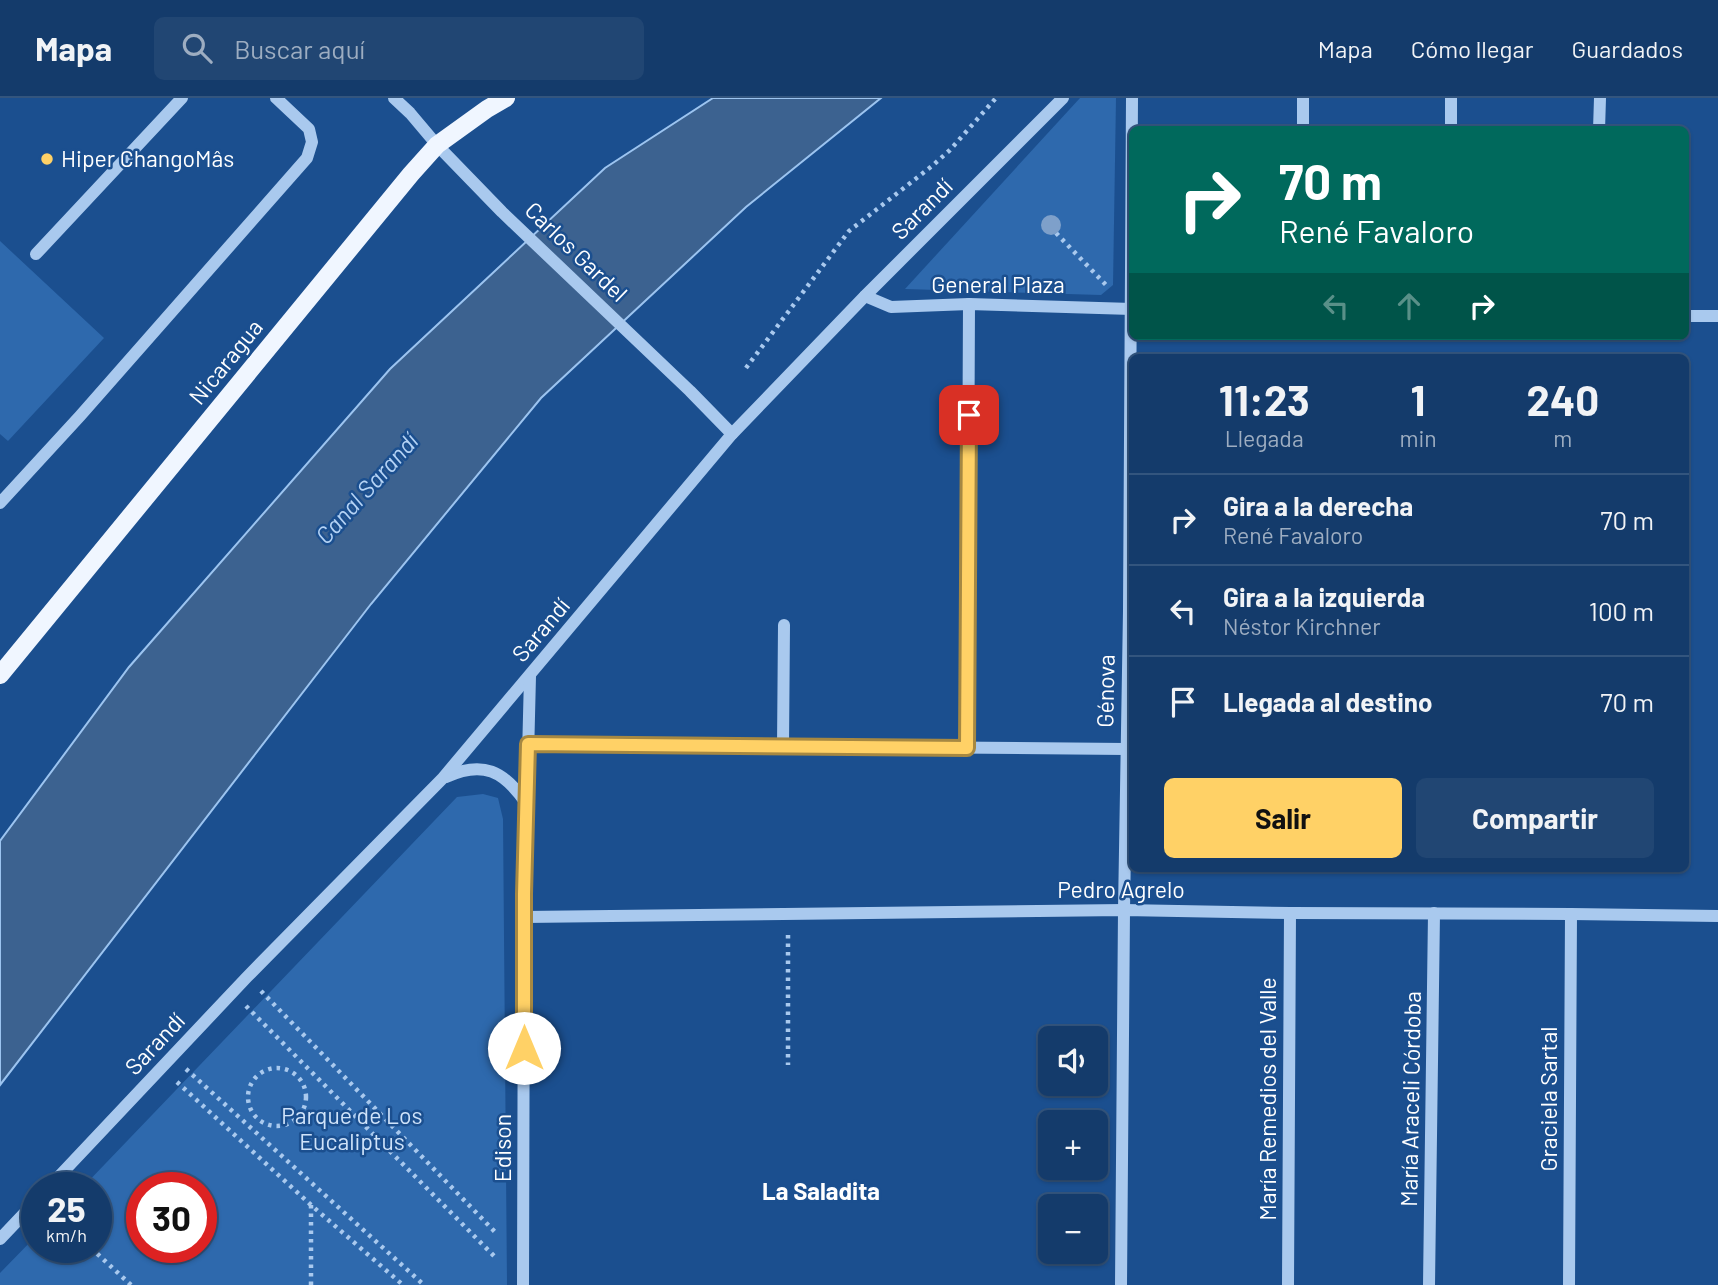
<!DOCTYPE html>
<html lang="es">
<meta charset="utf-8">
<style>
:root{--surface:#143b6b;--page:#214673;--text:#f1f3f6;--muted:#9dadc1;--line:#33557e;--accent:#ffd166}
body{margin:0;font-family:Barlow,sans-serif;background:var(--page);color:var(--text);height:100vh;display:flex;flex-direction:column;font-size:26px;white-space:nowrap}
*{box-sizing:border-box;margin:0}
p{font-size:23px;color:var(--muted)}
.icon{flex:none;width:38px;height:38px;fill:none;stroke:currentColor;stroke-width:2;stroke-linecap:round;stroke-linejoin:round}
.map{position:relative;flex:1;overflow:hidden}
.sheet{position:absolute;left:1129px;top:256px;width:560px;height:518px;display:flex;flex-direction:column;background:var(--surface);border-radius:10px;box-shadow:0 2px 5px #0004,0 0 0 2px var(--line)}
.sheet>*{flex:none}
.hud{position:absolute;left:1129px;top:28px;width:560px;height:214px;border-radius:10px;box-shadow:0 2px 5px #0004,0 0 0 2px var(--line);background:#00695c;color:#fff;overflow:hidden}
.controls{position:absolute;left:1038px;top:928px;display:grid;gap:14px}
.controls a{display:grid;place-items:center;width:70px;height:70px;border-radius:10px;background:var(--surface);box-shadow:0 2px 5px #0004,0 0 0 2px var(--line);font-size:35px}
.speed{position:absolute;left:21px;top:1074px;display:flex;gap:14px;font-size:35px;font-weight:700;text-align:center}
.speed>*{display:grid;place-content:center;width:91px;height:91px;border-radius:50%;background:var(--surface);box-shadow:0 2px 5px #0004,0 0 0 2px var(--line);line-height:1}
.speed small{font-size:18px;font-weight:400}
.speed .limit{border:10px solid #d22;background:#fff;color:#111}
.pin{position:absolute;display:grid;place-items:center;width:60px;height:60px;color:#fff;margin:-30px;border-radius:14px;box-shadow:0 4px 10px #0006}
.me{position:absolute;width:77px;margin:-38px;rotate:0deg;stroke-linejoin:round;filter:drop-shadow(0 0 5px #0008)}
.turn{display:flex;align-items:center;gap:24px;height:147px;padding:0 35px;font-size:32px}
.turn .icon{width:91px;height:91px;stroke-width:2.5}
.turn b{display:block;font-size:49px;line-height:60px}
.lanes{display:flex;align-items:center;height:66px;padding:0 35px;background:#0003;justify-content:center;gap:35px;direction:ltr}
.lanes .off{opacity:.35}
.eta{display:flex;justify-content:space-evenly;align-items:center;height:119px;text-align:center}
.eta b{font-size:42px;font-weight:700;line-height:49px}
.action{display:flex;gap:14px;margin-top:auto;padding:14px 35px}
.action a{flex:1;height:80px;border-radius:10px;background:var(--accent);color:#111;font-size:28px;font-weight:700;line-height:80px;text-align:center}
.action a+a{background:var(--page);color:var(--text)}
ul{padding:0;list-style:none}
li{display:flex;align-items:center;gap:21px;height:91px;padding:0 35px;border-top:2px solid var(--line)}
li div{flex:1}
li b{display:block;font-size:26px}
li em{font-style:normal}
header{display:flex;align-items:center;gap:42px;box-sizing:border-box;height:98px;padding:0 35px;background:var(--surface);border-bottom:2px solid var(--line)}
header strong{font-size:33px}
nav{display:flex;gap:38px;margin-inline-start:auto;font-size:24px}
.search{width:490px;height:63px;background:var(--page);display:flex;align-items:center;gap:18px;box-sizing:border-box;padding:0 24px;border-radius:10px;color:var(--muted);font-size:26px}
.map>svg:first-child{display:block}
.green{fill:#2e69ad;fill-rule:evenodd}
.water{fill:#3c6290;stroke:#9cc4f0;stroke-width:2}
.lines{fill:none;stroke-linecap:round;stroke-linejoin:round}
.path{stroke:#a9c9ee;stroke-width:4.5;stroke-dasharray:3.5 5;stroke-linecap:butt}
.minor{stroke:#a9c9ee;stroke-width:12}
.major{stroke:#f0f6ff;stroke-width:18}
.tree{fill:#7ea0ca}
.route-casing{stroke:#a68842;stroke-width:18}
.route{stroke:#ffd166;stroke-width:12}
.poi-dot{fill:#ffd166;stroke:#1b4f8f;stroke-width:2.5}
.labels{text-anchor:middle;stroke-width:5;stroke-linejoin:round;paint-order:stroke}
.poi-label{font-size:23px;fill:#fff;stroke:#1b4f8f;text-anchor:start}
.street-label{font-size:23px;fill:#fff;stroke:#1b4f8f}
.park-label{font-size:23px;fill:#cfe3fa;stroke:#1b4f8f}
.water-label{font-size:24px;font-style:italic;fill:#b5d3f5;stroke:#1b4f8f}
.neighbourhood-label{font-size:24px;font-weight:bold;fill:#fff;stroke:#1b4f8f}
</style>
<header>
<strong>Mapa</strong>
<div class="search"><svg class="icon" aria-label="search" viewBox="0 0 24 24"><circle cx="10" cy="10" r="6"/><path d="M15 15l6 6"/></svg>Buscar aquí</div>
<nav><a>Mapa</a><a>Cómo llegar</a><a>Guardados</a></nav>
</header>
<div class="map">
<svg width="1718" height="1187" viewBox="0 0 1718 1187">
<rect width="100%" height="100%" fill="#1b4f8f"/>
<g class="green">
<path d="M1080 0H1116L1113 187 1101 197 905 191Z"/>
<path d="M0 143 104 240 8 343 0 336Z"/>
<path d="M483 696 498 700 503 721 507 1187H0V1175L37 1137V1150H96V1090H82L457 699ZM201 1090V1150H142V1090Z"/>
</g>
<path class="water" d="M713 0H881L746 109 541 300 371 506 0 987V743L129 569 390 271 605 70Z"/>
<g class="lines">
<g class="path">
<path d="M1056 135 1107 188"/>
<path d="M746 270 849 133 932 68 950 52 996 0"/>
<path d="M788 837V967"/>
<path d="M261 893 497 1136"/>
<path d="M246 908 497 1161"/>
<circle cx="277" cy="999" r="29"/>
<path d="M186 971 424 1187"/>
<path d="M177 984 311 1107 403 1187"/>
<path d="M91 1150 131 1187"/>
<path d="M311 1187V1107"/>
</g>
<g class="minor">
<path d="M394 0 410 15 437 47 502 114 690 293 732 336"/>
<path d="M1303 32V0"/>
<path d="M1451 32V0"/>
<path d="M1599 32 1600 0"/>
<path d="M36 156 182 0"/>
<path d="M865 198 891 209 969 206 1132 211"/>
<path d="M1685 218H1718"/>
<path d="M0 405 80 318 307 60 312 44 309 31 276 0"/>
<path d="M528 646 1126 651"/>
<path d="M783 648 784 527"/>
<path d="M967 650 969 206"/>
<path d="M446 679C483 662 504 673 526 705"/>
<path d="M524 819 1124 812 1290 815 1571 816 1718 818"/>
<path d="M48 1090 247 879 442 681 732 336 865 198 1063 0"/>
<path d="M0 1141 37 1102"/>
<path d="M523 1187 524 819 530 578"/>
<path d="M1121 1187 1124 812 1129 513 1132 0"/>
<path d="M1288 1187 1290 815"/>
<path d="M1429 1187 1434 815"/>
<path d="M1569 1187 1571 816"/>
</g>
<path class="major" d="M0 577 411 76 437 47 487 11 506 0"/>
</g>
<circle class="tree" cx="1051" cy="127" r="10"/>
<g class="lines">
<defs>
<path id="route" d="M524 950V796L528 646 967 650 969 317"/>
</defs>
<use href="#route" class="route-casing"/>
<use href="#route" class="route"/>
</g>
<circle class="poi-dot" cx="47" cy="61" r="7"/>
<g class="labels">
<g class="poi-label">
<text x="61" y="69">Hiper ChangoMâs</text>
</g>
<g class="street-label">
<text transform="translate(922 111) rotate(-45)" y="8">Sarandí</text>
<text transform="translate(576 154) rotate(44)" y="8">Carlos Gardel</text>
<text x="998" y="195">General Plaza</text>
<text transform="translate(226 264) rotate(-51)" y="8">Nicaragua</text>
<text transform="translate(541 532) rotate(-50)" y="8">Sarandí</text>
<text transform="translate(1106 593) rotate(-89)" y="8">Génova</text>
<text x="1121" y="800">Pedro Agrelo</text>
<text transform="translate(155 946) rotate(-47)" y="8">Sarandí</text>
<text transform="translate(1268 1001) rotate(-90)" y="8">María Remedios del Valle</text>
<text transform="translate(1411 1001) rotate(-89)" y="8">María Araceli Córdoba</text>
<text transform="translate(1549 1001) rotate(-90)" y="8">Graciela Sartal</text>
<text transform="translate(503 1050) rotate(-90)" y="8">Edison</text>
</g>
<g class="park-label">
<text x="352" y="1026">Parque de Los<tspan x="352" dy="26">Eucaliptus</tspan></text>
</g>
<g class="water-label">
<text transform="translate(367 391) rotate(-48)" y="8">Canal Sarandí</text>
</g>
<g class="neighbourhood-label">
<text x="821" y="1102">La Saladita</text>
</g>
</g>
</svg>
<div class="controls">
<a><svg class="icon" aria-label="sound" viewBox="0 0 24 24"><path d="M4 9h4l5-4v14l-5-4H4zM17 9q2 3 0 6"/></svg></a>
<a>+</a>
<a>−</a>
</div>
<div class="speed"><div>25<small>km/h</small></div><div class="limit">30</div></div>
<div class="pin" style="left:969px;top:317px;background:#d93025"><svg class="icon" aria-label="arrive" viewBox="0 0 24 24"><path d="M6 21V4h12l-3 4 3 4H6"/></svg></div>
<svg class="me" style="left:524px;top:950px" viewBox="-20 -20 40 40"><circle r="19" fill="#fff"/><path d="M0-13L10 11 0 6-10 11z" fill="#ffd166"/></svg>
<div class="hud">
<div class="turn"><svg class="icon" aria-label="right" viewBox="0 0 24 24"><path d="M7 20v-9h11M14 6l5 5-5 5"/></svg><div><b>70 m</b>René Favaloro</div></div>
<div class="lanes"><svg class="icon off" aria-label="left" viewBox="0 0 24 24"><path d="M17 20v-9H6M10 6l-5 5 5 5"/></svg><svg class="icon off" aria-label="ahead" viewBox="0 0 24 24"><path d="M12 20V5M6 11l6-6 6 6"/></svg><svg class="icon" aria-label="right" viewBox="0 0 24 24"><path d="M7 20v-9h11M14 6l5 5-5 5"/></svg></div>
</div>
<section class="sheet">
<div class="eta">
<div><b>11:23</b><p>Llegada</p></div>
<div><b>1</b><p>min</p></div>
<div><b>240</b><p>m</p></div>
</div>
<ul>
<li><svg class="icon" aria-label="right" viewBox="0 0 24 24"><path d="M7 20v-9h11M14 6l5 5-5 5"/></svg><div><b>Gira a la derecha</b><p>René Favaloro</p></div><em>70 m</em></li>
<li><svg class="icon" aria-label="left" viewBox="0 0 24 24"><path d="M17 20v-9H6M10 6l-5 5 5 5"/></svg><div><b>Gira a la izquierda</b><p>Néstor Kirchner</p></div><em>100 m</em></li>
<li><svg class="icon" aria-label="arrive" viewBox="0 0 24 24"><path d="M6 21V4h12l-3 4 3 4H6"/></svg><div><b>Llegada al destino</b></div><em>70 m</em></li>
</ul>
<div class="action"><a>Salir</a><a>Compartir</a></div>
</section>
</div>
